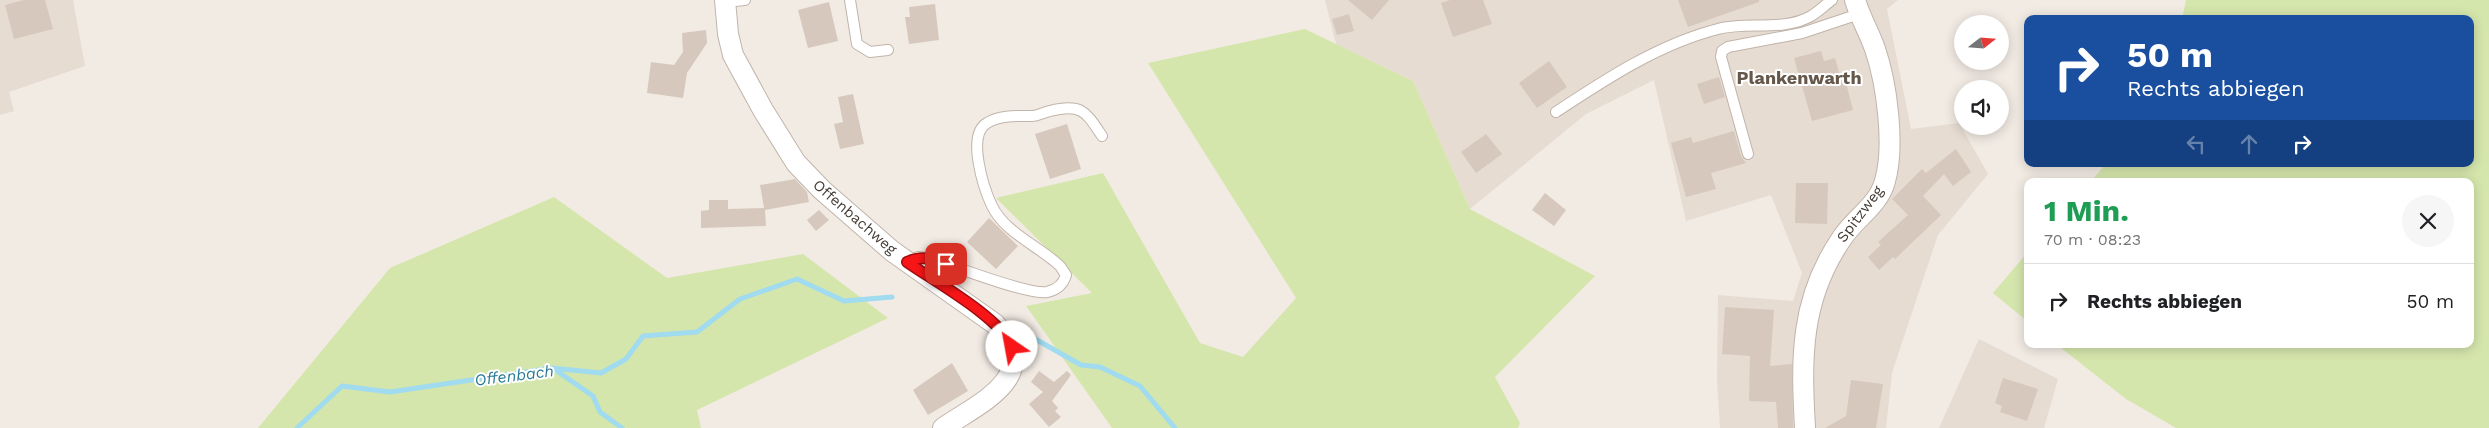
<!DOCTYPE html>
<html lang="de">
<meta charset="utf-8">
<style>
:root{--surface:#fff;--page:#f6f6f6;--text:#202124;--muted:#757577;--line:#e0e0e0}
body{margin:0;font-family:"Work Sans",sans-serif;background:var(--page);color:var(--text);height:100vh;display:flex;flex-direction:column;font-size:19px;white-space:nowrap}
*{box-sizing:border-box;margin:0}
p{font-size:16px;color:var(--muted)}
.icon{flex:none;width:28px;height:28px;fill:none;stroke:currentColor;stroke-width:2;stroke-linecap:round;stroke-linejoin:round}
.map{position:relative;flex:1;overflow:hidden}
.details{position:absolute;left:2024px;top:178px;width:450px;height:170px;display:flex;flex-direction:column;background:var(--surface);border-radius:10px;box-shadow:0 2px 12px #0003}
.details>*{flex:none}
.top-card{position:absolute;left:2024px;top:15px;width:450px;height:152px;border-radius:10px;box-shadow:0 2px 12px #0003;background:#1a4fa0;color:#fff;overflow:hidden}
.needle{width:32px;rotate:73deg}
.buttons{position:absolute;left:1954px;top:15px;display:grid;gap:10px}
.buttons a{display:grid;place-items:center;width:55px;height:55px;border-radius:50%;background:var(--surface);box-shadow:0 2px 12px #0003;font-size:25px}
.pin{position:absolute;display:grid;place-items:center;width:42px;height:42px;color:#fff;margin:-21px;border-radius:10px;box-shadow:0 2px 8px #0006}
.me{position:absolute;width:55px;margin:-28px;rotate:327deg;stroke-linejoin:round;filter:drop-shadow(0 0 4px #0008)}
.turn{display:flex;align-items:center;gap:18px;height:105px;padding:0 20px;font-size:22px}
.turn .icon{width:65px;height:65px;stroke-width:2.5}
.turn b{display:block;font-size:35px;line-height:42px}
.lanes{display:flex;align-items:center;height:48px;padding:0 20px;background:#0003;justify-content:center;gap:25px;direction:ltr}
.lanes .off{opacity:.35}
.round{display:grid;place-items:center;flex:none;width:52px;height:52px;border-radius:26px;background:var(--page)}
.overview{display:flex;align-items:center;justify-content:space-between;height:85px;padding:0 20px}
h1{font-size:30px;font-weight:700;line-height:38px;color:#1e9e55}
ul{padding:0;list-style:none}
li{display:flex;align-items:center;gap:15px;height:75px;padding:0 20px;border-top:1px solid var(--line)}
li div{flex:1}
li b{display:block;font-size:19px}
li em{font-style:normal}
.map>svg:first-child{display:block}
.residential{fill:#e6dcd2}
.green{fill:#d5e6ac}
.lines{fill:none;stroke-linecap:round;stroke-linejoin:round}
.stream{stroke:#a0dbef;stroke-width:5}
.building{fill:#d6c8bc}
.service-casing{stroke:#c0b4aa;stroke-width:12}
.minor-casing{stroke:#c0b4aa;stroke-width:22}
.service{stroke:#fff;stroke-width:10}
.minor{stroke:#fff;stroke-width:20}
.route-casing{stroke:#a10e0f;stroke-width:12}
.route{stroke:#f81517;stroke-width:9}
.labels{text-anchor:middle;stroke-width:4;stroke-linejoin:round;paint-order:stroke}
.street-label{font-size:15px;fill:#443b34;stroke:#fff}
.water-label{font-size:16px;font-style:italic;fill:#2a7a96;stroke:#fff}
.quarter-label{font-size:18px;font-weight:bold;fill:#66574b;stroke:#fff}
</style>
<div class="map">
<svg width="2489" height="428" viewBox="0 0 2489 428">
<rect width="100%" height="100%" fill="#f2ebe4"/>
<g class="residential">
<path d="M0 0H73L85 66 9 92 14 111 0 115Z"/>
<path d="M1325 0H1898L1887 9 1911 129 1959 123 1988 174 1938 235 1892 373 1886 428H1720L1717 380 1718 295 1793 301 1802 273 1771 195 1686 221 1654 80 1586 114 1470 209 1413 81 1336 44Z"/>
<path d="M1979 339 2058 379 2044 428H1939Z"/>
</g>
<g class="green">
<path d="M2186 0H2489V428H2176L2126 399 2056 344H2470V181H2091L2106 164H2470V19H2182Z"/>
<path d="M1305 29 1413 81 1470 209 1595 276 1495 377 1520 423 1518 428H1112L1026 306 1092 293 996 198 1103 173 1200 343 1243 357 1296 298 1148 63Z"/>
<path d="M554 197 667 278 803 254 888 318 697 410 701 428H258L390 268Z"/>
<path d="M2027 253V321L1993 293Z"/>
</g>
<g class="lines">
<g class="stream">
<path d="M1030 336 1081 365 1100 367 1140 386 1175 428"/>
<path d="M554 369 593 396 600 412 622 428"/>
<path d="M297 428 342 386 390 392 552 368 601 373 626 359 643 336 697 332 740 299 797 279 844 301 892 297"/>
</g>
</g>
<g class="building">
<path d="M24 0H45L53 29 14 39 5 5Z"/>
<path d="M1348 0H1389L1372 20Z"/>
<path d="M1450 0H1483L1492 24 1453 37 1441 3Z"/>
<path d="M1678 0H1759V2L1688 27Z"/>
<path d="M829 2 838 41 808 48 798 10Z"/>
<path d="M935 4 939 40 909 44 905 17H910L909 7Z"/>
<path d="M1349 14 1354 31 1337 35 1332 19Z"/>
<path d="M706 30 707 43 687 73 683 98 647 93 651 62 674 65 683 52 682 33Z"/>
<path d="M1821 51 1824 61 1835 58 1842 83H1846L1853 110 1812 121 1794 58Z"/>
<path d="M1549 61 1567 87 1537 108 1519 83Z"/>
<path d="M1719 77 1725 97 1704 104 1697 84Z"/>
<path d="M853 94 864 144 840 149 834 124 843 122 838 97Z"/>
<path d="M1067 124 1081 169 1050 179 1035 134Z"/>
<path d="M1734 131 1741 156 1746 163 1711 173 1716 189 1686 197 1671 143 1691 137 1693 143Z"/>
<path d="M1486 134 1502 154 1476 173 1461 152Z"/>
<path d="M1956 149 1971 172 1953 186 1944 174 1923 196 1941 215 1895 259 1893 257 1879 270 1868 257 1881 245 1878 242 1908 215 1892 199 1922 169 1926 173Z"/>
<path d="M795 179 807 192 809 202 765 210 766 226 701 228V211L709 210V200H728V209L764 208 760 185Z"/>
<path d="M1796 183H1828L1827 224 1795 223Z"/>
<path d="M1545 193 1566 210 1554 226 1532 210Z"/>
<path d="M819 210 829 220 816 231 807 220Z"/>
<path d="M989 218 1018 246 996 269 967 242Z"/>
<path d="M1725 307 1774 310 1770 366 1792 364 1793 428H1778L1776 402 1749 401 1750 356 1722 354Z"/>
<path d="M952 363 968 391 928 415 913 390Z"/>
<path d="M1039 371 1054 382 1067 371 1071 375 1052 401 1058 408 1055 411 1061 417 1049 427 1029 404 1043 392 1031 382Z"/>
<path d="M2003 378 2038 389 2027 421 2000 412 2002 406 1995 403Z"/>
<path d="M1851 380 1883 384 1876 428H1825L1846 416Z"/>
</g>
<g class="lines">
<defs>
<g id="service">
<path d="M850 0 857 44 870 52 888 50"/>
<path d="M725 2 745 0"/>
<path d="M1556 112C1606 79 1659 44 1718 29 1748 21 1783 32 1811 16 1818 12 1825 5 1832 0"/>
<path d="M1748 154 1721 57 1722 51 1728 47 1802 33 1859 14"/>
<path d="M907 262 918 257 930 258C953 266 1028 295 1047 292 1057 290 1063 285 1066 275L1060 266C1039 246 1005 233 992 206 984 189 966 135 987 123 1000 115 1017 116 1032 116 1038 116 1044 112 1050 111 1082 103 1086 112 1102 136"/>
</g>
<g id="minor">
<path d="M725 0 728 34 733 55 763 110 796 163 822 190 892 251 995 324C1044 376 981 402 943 428"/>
<path d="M1805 428C1801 358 1800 299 1842 238 1855 218 1879 205 1885 181 1895 146 1887 84 1875 49 1869 32 1860 17 1855 0"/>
</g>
</defs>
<use href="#service" class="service-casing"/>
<use href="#minor" class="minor-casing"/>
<use href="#service" class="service"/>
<use href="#minor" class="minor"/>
</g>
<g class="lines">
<defs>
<path id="route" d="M946 264C932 259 922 255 907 262 934 281 1001 318 1012 347"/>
</defs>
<use href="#route" class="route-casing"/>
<use href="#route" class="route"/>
</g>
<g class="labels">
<g class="street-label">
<text transform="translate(1860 214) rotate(-53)" y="5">Spitzweg</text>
<text transform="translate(855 217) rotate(41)" y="5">Offenbachweg</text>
</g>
<g class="water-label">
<text transform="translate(514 375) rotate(-7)" y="6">Offenbach</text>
</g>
<g class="quarter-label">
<text x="1799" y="84">Plankenwarth</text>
</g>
</g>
</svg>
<div class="buttons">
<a><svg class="needle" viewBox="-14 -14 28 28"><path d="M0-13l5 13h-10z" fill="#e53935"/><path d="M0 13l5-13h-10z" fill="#757577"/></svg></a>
<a><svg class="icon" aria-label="sound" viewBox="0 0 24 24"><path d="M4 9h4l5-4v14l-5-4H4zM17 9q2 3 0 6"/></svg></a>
</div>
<div class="pin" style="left:946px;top:264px;background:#d93025"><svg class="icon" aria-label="arrive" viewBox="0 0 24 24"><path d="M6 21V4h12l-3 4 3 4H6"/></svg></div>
<svg class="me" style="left:1012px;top:347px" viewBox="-20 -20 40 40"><circle r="19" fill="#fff"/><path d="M0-13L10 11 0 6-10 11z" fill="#f81517"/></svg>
<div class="top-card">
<div class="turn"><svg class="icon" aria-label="right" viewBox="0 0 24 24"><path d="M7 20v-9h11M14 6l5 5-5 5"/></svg><div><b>50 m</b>Rechts abbiegen</div></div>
<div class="lanes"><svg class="icon off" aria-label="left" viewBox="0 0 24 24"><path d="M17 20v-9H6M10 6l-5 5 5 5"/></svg><svg class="icon off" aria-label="ahead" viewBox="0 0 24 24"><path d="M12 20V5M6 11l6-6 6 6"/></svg><svg class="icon" aria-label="right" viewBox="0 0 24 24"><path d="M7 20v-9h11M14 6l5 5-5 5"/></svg></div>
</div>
<section class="details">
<div class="overview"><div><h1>1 Min.</h1><p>70 m · 08:23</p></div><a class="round"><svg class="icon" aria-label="close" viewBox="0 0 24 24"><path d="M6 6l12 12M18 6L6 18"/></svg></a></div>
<ul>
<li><svg class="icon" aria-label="right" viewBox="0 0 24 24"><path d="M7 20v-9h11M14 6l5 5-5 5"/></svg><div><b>Rechts abbiegen</b></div><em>50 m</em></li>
</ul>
</section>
</div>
